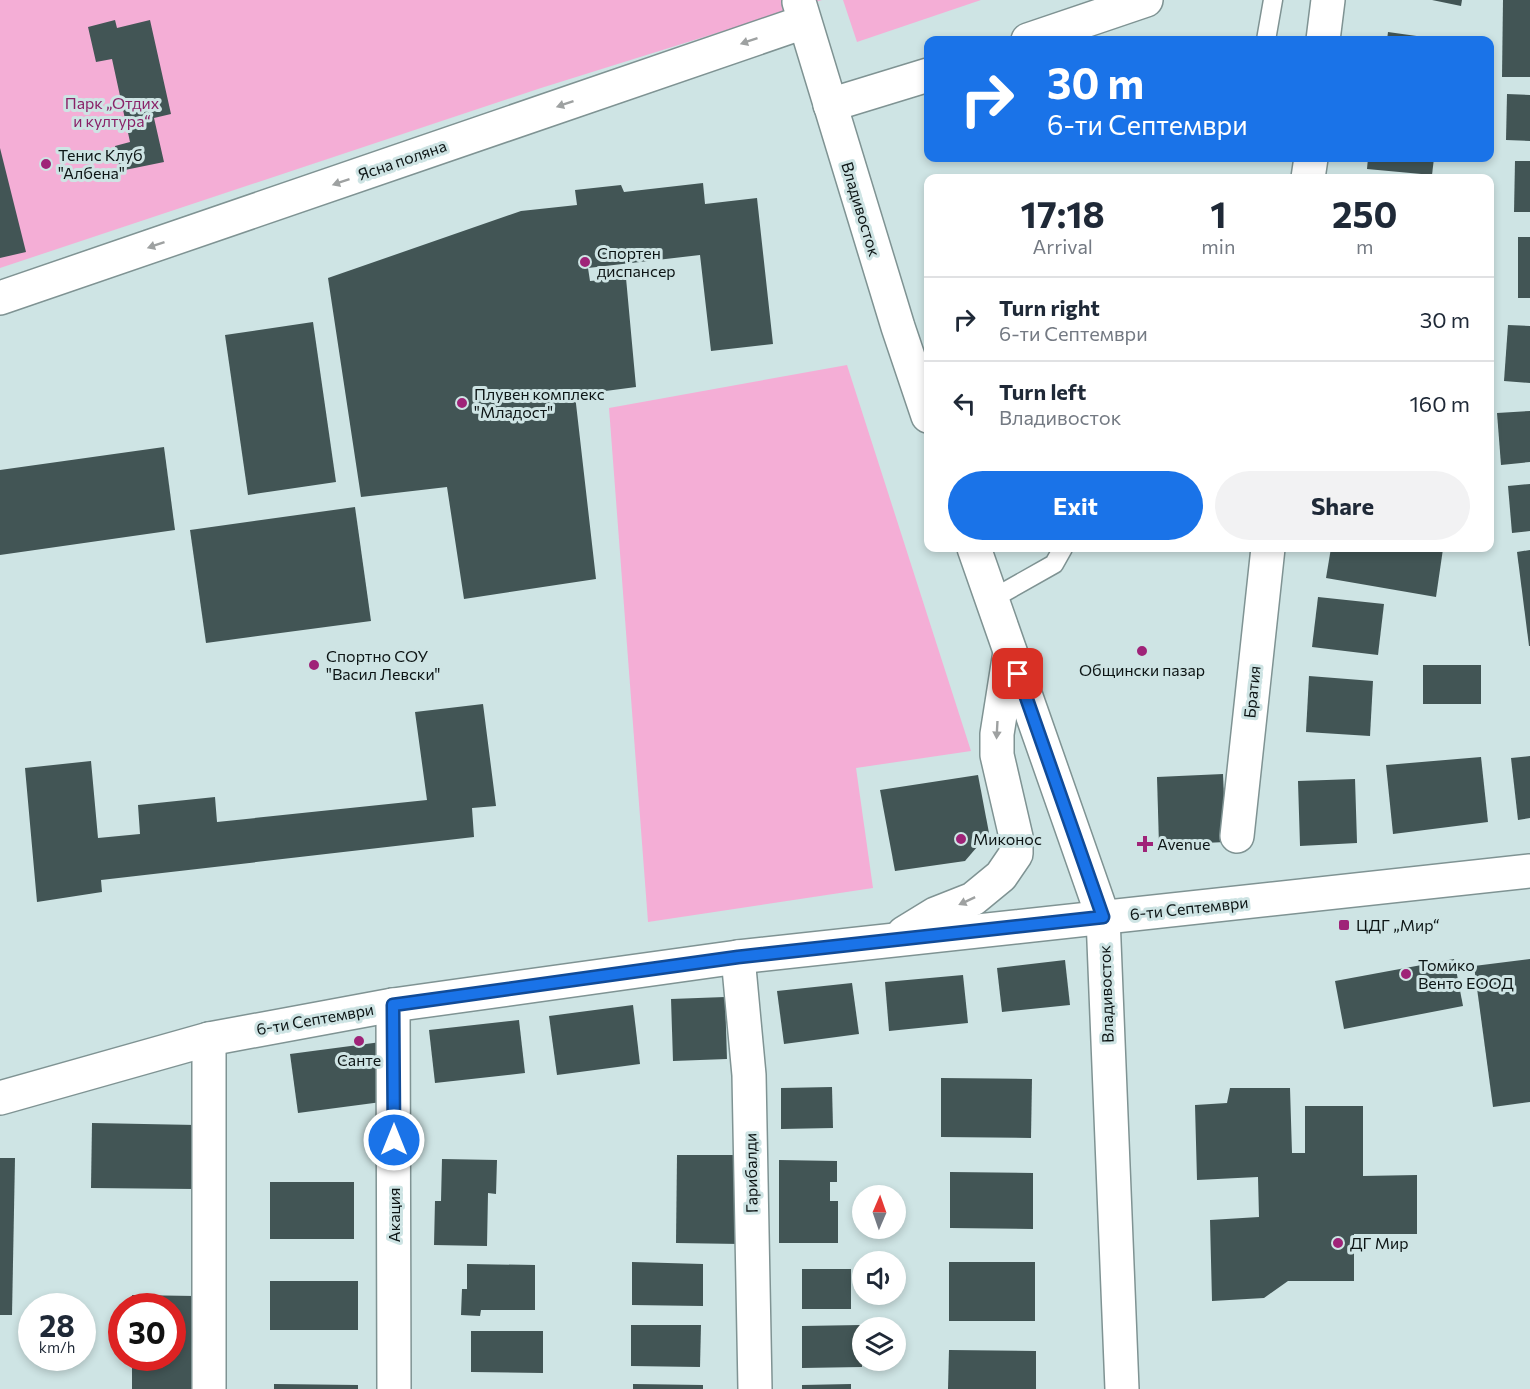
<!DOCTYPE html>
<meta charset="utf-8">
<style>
:root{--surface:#fff;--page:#f2f2f3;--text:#1f2937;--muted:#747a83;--line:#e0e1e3;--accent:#1a73e8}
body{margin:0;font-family:Commissioner,sans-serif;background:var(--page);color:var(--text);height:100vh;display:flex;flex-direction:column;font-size:22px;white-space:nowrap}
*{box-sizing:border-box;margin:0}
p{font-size:20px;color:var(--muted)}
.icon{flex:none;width:33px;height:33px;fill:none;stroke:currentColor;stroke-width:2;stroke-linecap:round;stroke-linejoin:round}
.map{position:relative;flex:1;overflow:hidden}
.sheet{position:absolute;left:924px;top:174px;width:570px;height:378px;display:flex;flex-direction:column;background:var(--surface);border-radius:12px;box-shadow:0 3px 9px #0003}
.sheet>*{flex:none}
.hud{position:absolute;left:924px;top:36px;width:570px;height:126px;border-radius:12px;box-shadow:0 3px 9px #0003;background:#1a73e8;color:#fff;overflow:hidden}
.needle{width:39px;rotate:2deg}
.controls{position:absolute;left:852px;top:1185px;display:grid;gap:12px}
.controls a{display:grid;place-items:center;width:54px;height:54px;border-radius:50%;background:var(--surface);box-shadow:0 3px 9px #0003;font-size:30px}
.speed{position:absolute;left:18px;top:1293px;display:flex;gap:12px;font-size:30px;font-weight:700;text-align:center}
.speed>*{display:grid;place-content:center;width:78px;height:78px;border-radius:50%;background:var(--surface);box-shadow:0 3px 9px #0003;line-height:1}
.speed small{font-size:15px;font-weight:400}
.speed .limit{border:9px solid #d22;background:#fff;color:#111}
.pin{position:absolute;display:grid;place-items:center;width:51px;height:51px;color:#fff;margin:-26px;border-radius:12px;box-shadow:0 3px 9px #0006}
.me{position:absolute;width:66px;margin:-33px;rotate:0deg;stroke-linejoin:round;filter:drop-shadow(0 0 4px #0008)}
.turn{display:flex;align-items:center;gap:21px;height:126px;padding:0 24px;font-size:27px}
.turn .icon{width:78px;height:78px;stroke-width:2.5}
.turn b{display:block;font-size:42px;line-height:51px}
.eta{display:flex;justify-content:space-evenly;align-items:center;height:102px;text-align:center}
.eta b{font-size:36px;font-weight:700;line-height:42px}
.action{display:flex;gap:12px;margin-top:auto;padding:12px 24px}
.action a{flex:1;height:69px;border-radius:36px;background:var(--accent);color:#fff;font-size:24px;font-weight:700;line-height:69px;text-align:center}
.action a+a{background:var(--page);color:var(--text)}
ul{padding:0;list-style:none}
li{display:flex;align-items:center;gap:18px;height:84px;padding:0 24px;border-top:2px solid var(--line)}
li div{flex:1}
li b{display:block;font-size:22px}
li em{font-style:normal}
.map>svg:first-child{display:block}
.green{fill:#f4aed6}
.building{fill:#425555}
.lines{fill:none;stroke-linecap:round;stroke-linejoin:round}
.service-casing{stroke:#7f9393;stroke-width:21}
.minor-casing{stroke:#7f9393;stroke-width:36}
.tertiary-casing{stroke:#7f9393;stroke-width:36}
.service{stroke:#fff;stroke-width:18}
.minor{stroke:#fff;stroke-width:33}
.tertiary{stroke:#fff;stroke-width:33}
.oneway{fill:#9ea1a1}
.route-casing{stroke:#114b97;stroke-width:15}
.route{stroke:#1a73e8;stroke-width:10}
.poi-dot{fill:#9f2378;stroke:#cee4e4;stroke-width:2}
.labels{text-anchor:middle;stroke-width:6;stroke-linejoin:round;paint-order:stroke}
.park-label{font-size:16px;fill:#8a2268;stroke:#cee4e4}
.poi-label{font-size:16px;fill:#0d1515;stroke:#cee4e4;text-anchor:start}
.street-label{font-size:16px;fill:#0d1515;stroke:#cee4e4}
</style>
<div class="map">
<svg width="1530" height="1389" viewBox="0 0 1530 1389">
<rect width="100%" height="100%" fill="#cee4e4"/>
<g class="green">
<path d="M0 0H822L541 88 0 268Z"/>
<path d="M843 0H981L857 42Z"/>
<path d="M847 365 971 751 856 768 873 888 648 922 609 408Z"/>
</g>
<g class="building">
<path d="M1432 0H1462L1461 6Z"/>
<path d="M1503 0H1530V77H1502Z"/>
<path d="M115 20 117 28 150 20 171 114 154 118 164 162 120 171 115 146 130 142 112 59 96 62 88 27Z"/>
<path d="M1388 32 1438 39V40H1387Z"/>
<path d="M1507 94 1530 95V141L1506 140Z"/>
<path d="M0 148 26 252 0 258Z"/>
<path d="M1368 158H1434L1432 175 1367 169Z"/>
<path d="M1515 161H1530V212H1514Z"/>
<path d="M703 183 705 204 757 198 773 344 711 351 700 255 588 268 590 281 626 278 636 387 575 395 596 579 464 599 447 487 361 497 328 278 521 211 577 205 575 190 621 185 624 192Z"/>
<rect x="1518" y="237" width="12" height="61"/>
<path d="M313 322 336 482 248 495 225 335Z"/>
<path d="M1508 325 1530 326V383L1504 381Z"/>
<path d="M1530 411V462L1501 465 1497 413Z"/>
<path d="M164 447 175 530 0 555V470Z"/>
<path d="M1530 484V531L1512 533 1508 486Z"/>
<path d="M355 507 371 621 206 643 190 530Z"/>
<path d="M1331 548 1443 549 1436 597 1326 578Z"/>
<path d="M1530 550V646H1529L1517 552Z"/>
<path d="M1318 597 1384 604 1378 655 1312 647Z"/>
<rect x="1423" y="665" width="58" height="39"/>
<path d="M1309 676 1373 681 1370 736 1306 732Z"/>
<path d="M483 704 496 806 472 808 474 837 101 880 102 892 37 902 25 768 91 761 98 838 140 834 138 805 215 797 217 822 427 800 415 712Z"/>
<path d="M1530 756V818L1518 820 1511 758Z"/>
<path d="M1481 757 1488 822 1393 834 1386 765Z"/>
<path d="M1223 774 1226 842 1159 845 1157 777Z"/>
<path d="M978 775 989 833 965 861 895 871 880 790Z"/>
<path d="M1355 779 1357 843 1300 846 1298 781Z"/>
<path d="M1454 959 1463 1006 1344 1029 1335 981Z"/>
<path d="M1530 959V1102L1493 1107 1474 966Z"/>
<path d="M1065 960 1070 1005 1002 1012 997 968Z"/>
<path d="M963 975 968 1023 889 1031 885 982Z"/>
<path d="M852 983 859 1034 784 1044 777 991Z"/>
<path d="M725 997 727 1059 673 1061 671 999Z"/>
<path d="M633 1005 640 1064 557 1075 549 1016Z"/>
<path d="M519 1020 525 1073 435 1083 429 1030Z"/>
<path d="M381 1042 389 1101 298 1113 290 1054Z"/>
<path d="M941 1078 1032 1079 1031 1138 941 1137Z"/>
<path d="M832 1087 833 1128 781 1129V1088Z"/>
<path d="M1230 1088H1290L1292 1153H1305V1106H1363V1176L1417 1175V1234H1354V1281H1288L1264 1298 1212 1301 1210 1220 1259 1217 1258 1177 1197 1180 1195 1105 1227 1103Z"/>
<path d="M92 1123 196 1125 195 1189 91 1188Z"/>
<path d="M677 1155H741L740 1244 676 1243Z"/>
<path d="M0 1158H15L12 1315H0Z"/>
<path d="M442 1159 497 1160 496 1194 488 1193 487 1246 434 1245 435 1201H441Z"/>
<path d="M779 1160 837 1161V1182H830V1201H838V1243H779Z"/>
<path d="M950 1172 1033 1173V1229L950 1228Z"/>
<rect x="270" y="1182" width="84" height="57"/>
<path d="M632 1262 703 1264V1306L632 1305Z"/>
<rect x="949" y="1262" width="86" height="59"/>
<path d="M467 1264 535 1265V1310H481L480 1316 461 1315 462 1289H467Z"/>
<rect x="802" y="1269" width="49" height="40"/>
<rect x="270" y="1281" width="88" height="49"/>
<path d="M132 1295 195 1296 193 1389H132V1358H172V1306H132Z"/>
<path d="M631 1325H701L700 1367 631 1366Z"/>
<path d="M861 1325 862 1367 802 1368V1326Z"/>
<path d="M471 1331H543V1373L471 1372Z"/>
<path d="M949 1350 1036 1351V1389H948Z"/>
<path d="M274 1384 358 1385V1389H274Z"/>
<path d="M633 1384 703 1385V1389H633Z"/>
<path d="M851 1384V1389H802V1385Z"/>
</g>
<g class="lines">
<defs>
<g id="service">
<path d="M1266 40 1273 0"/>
<path d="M992 599 1054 564 1063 548"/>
</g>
<g id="minor">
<path d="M799 2 898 327 928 416"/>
<path d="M1028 40 1146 0"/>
<path d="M1323 40 1328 0"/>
<path d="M830 105 928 75"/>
<path d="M1308 178 1311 158"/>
<path d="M0 298 804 22"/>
<path d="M974 548 1103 917"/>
<path d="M1237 836 1268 548"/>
<path d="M738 957 749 1075 755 1389"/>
<path d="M393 1005 394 1389"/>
<path d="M209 1389V1039"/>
</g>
<g id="tertiary">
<path d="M1103 917 1122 1389"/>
<path d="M904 933 935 914 973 899 1001 876 1016 854V837L997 755V734L1010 652"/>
<path d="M0 1098 209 1039 393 1005 738 957 1530 871"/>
</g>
</defs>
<use href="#service" class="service-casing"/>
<use href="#minor" class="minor-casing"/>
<use href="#tertiary" class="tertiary-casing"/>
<use href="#service" class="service"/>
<use href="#minor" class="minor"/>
<use href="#tertiary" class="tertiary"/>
</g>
<defs><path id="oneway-solid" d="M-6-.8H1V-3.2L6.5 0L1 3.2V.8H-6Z" transform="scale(1.5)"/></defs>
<g class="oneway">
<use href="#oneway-solid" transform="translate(749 41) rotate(161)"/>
<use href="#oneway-solid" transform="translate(565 104) rotate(161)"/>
<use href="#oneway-solid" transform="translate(341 182) rotate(161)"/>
<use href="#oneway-solid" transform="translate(156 245) rotate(161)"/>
<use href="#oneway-solid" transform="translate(997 730) rotate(93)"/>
<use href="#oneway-solid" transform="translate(967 901) rotate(155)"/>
</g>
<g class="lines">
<defs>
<path id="route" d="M394 1140 393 1005 738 957 1103 917 1018 674"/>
</defs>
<use href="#route" class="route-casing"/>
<use href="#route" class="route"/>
</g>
<g class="poi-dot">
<circle cx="46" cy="164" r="6"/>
<circle cx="585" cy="262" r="6"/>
<circle cx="462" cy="403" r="6"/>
<circle cx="1142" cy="651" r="6"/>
<circle cx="314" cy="665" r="6"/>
<circle cx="961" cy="839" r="6"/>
<path d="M1142 835h6v6h6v6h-6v6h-6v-6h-6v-6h6z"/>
<rect x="1338" y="919" width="12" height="12" rx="3"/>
<circle cx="1406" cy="974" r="6"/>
<circle cx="359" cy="1041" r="6"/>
<circle cx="1338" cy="1243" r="6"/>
</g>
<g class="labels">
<g class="park-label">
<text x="112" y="109">Парк „Отдих<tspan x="112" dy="18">и култура“</tspan></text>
</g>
<g class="poi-label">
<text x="58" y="161">Тенис Клуб<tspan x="58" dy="18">"Албена"</tspan></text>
<text x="597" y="259">Спортен<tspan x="597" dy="18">диспансер</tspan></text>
<text x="474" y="400">Плувен комплекс<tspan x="474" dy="18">"Младост"</tspan></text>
<text x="326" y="662">Спортно СОУ<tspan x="326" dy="18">"Васил Левски"</tspan></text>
<text x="1142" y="676" text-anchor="middle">Общински пазар</text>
<text x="973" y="845">Миконос</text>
<text x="1157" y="850">Avenue</text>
<text x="1356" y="931">ЦДГ „Мир“</text>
<text x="1418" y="971">Томико<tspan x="1418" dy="18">Венто ЕООД</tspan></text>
<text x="359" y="1066" text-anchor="middle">Санте</text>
<text x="1350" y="1249">ДГ Мир</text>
</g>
<g class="street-label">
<text transform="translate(402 160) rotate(-19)" y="6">Ясна поляна</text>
<text transform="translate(861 209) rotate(73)" y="6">Владивосток</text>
<text transform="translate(1252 692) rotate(-84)" y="6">Братия</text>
<text transform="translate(1189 908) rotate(-6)" y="6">6-ти Септември</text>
<text transform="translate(1106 994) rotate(-92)" y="6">Владивосток</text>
<text transform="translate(315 1019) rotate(-10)" y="6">6-ти Септември</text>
<text transform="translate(751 1173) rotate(-91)" y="6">Гарибалди</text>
<text transform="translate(394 1215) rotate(-90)" y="6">Акация</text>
</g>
</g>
</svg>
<div class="controls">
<a><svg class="needle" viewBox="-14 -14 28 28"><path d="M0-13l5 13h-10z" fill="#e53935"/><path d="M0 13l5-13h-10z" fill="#747a83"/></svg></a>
<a><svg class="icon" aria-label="sound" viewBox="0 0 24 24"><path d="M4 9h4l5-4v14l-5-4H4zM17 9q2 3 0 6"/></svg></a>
<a><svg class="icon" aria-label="layers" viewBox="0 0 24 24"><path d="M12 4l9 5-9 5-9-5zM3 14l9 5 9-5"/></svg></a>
</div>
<div class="speed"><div>28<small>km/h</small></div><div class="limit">30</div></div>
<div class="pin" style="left:1018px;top:674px;background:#d93025"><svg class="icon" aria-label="arrive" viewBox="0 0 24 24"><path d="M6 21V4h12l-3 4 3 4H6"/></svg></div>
<svg class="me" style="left:394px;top:1140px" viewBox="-20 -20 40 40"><circle r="17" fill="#1a73e8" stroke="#fff" stroke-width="3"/><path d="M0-11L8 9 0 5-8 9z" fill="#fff"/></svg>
<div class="hud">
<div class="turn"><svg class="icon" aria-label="right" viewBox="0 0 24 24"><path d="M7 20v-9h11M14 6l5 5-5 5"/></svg><div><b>30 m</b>6-ти Септември</div></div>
</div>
<section class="sheet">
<div class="eta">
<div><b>17:18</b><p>Arrival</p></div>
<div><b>1</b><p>min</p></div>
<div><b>250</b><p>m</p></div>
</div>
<ul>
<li><svg class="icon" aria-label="right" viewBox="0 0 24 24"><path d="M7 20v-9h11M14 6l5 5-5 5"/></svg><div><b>Turn right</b><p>6-ти Септември</p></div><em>30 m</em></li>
<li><svg class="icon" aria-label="left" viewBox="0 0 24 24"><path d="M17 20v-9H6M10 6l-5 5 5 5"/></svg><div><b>Turn left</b><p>Владивосток</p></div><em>160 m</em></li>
</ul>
<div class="action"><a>Exit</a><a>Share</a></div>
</section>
</div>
